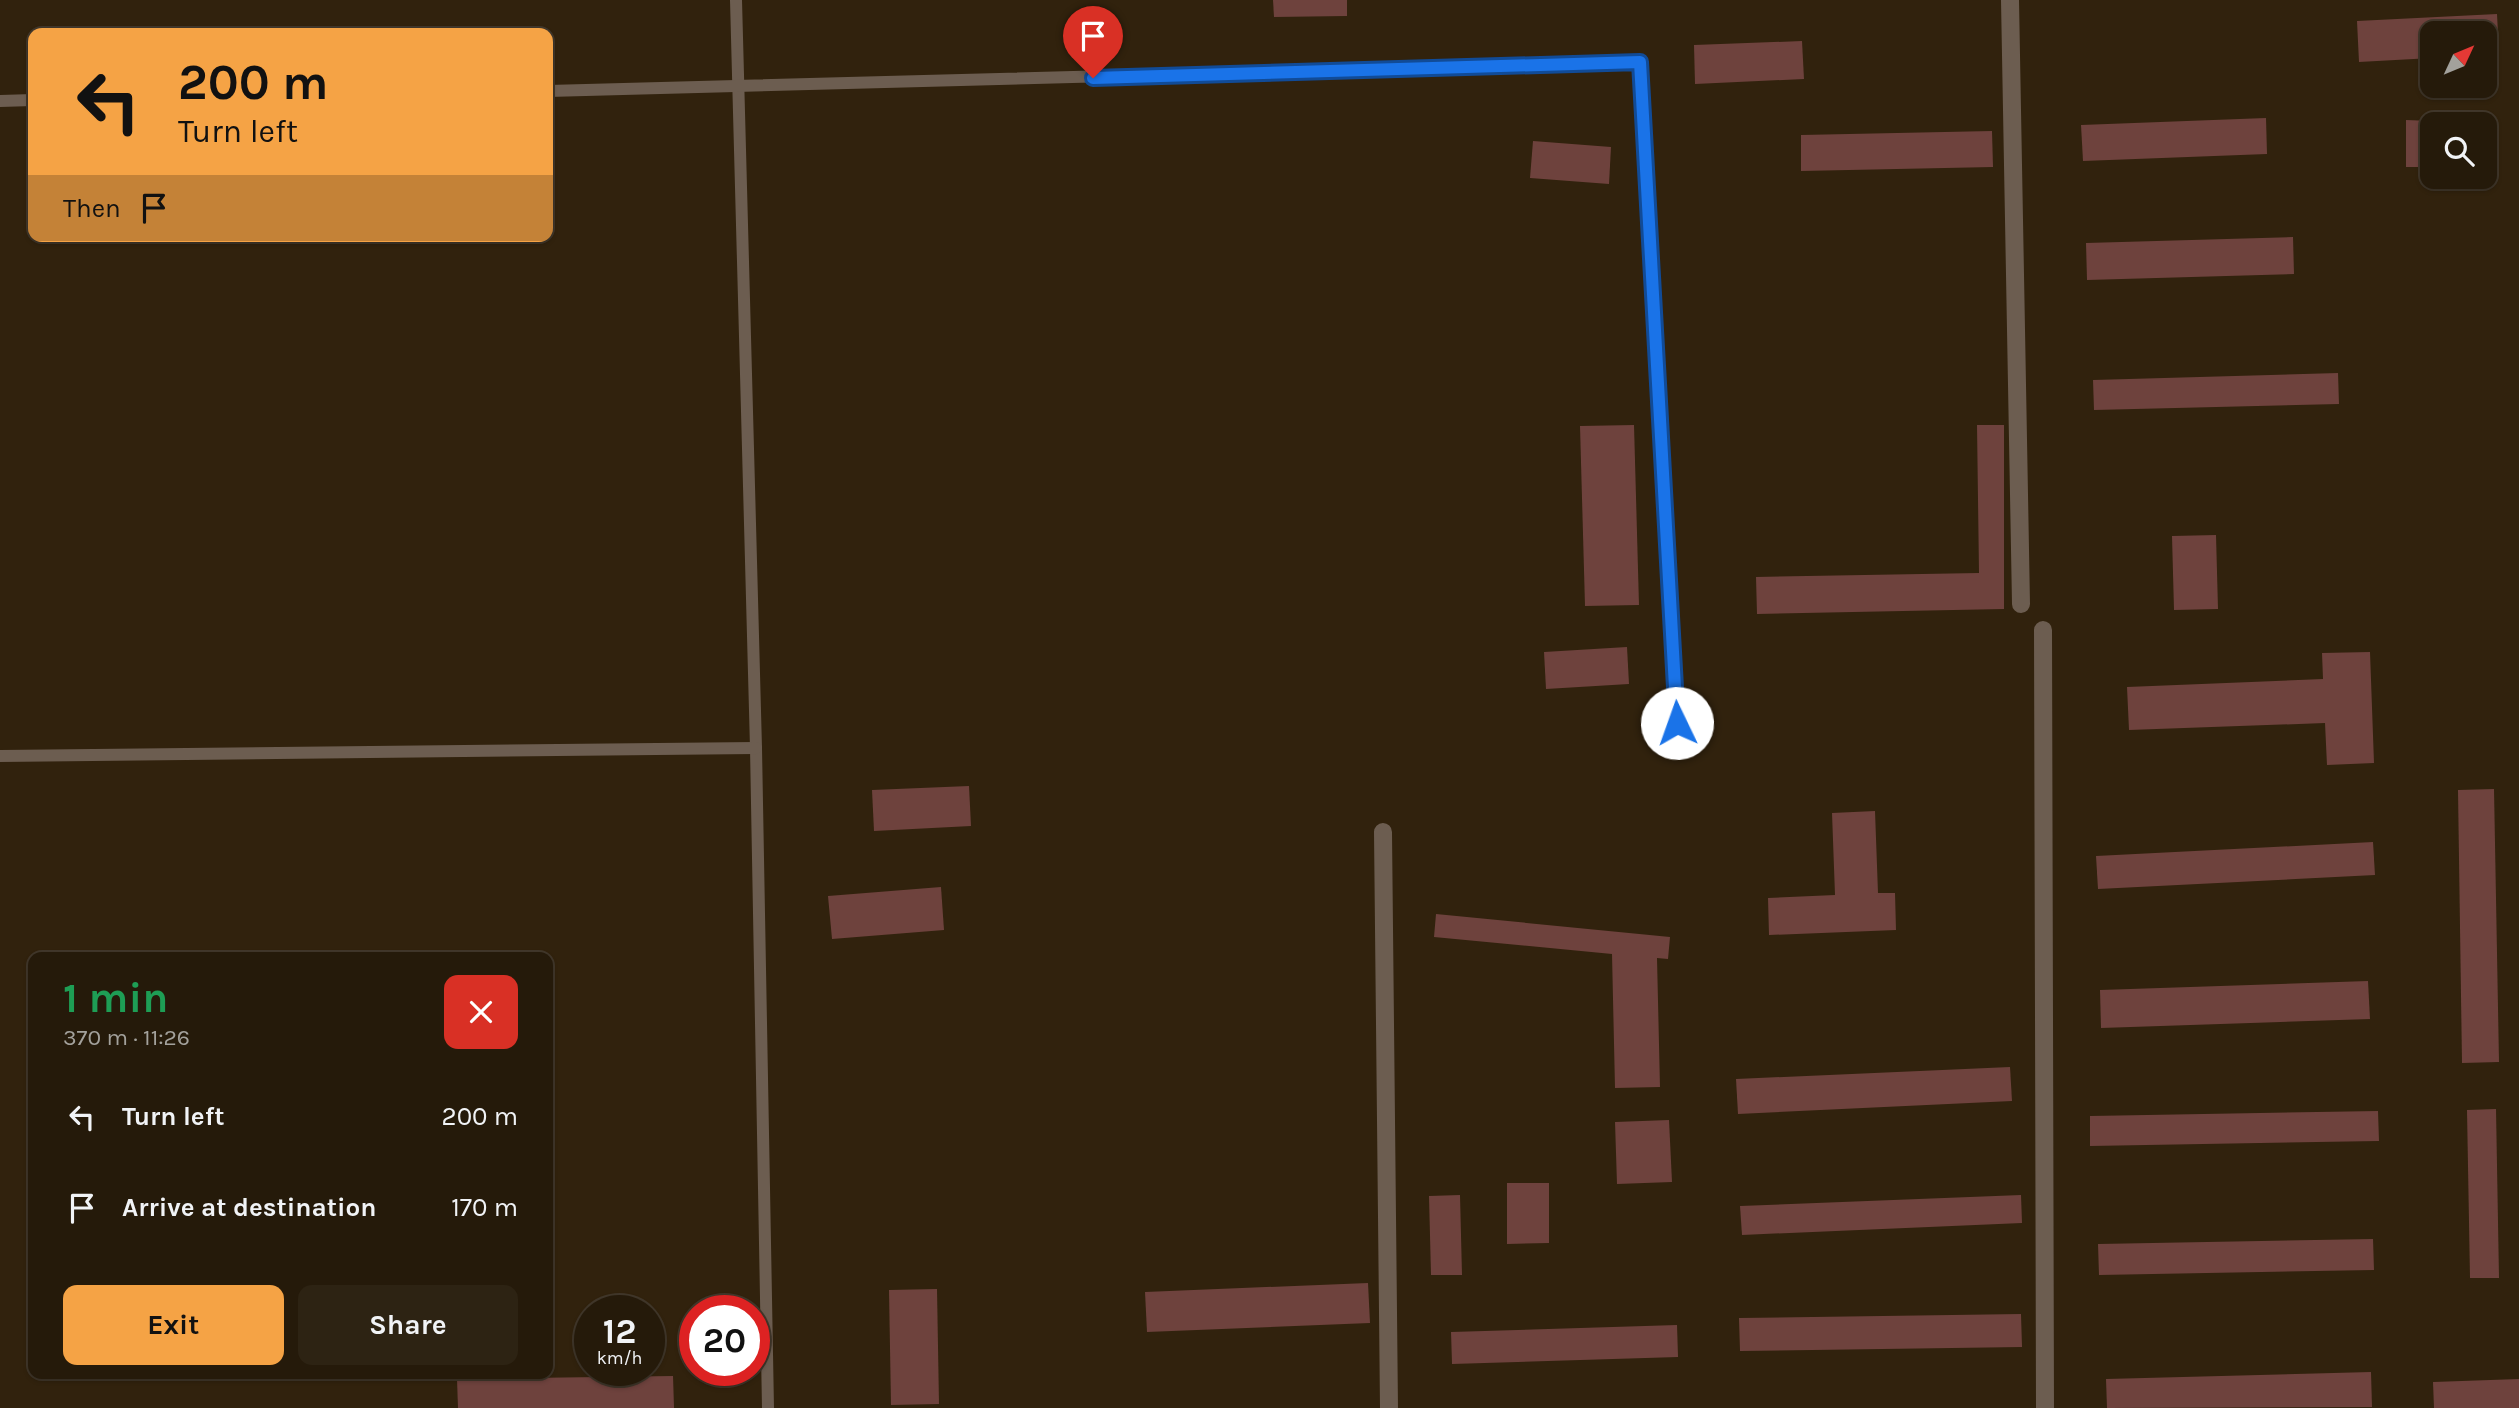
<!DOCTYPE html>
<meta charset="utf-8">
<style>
:root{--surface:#251a0a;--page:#2d2313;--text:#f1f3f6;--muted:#a3a19c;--line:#42382b;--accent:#f5a345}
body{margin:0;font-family:Karla,sans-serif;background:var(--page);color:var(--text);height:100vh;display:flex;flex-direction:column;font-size:26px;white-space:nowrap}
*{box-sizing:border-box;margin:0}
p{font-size:23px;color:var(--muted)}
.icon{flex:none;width:38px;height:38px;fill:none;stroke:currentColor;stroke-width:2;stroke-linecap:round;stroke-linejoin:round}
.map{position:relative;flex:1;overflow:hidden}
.details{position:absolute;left:28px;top:952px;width:525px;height:427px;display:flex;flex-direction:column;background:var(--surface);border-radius:14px;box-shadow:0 2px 5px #0004,0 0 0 2px var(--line)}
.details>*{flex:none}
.guide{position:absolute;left:28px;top:28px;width:525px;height:214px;border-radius:14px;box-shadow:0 2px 5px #0004,0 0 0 2px var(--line);background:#f5a345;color:#111;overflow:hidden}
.needle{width:46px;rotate:46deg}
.tools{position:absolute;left:2420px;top:21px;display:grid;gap:14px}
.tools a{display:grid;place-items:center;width:77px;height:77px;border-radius:14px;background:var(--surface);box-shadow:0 2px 5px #0004,0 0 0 2px var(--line);font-size:35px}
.speed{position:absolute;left:574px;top:1295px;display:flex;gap:14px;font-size:35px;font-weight:700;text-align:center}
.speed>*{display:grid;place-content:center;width:91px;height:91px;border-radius:50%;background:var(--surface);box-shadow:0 2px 5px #0004,0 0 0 2px var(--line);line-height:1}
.speed small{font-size:18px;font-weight:400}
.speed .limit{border:10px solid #d22;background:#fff;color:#111}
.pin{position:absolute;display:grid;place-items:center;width:60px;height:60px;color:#fff;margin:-72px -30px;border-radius:50% 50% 50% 0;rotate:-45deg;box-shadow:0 0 7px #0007}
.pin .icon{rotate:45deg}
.me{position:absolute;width:77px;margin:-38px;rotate:357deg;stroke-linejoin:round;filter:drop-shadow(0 0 5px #0008)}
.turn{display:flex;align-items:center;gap:24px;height:147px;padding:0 35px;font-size:32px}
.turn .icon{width:91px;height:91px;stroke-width:2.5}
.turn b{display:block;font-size:49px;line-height:60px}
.then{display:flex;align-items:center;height:66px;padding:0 35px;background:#0003;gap:14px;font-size:26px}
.round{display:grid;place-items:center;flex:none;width:74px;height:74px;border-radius:14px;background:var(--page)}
.head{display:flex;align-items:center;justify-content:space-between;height:119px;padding:0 35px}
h1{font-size:42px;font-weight:700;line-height:52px;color:#1e9e55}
.primary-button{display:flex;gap:14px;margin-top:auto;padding:14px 35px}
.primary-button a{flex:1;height:80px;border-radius:14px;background:var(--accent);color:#111;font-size:28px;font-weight:700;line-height:80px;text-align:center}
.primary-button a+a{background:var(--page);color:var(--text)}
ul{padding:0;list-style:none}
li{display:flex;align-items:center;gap:21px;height:91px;padding:0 35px}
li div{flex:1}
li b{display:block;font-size:26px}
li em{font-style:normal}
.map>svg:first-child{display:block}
.building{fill:#6e423d}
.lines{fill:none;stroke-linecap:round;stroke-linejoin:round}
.lane{stroke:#6c5d50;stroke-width:12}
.street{stroke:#6c5d50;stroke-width:18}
.route-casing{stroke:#114b97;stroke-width:18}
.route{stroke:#1a73e8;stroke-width:12}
</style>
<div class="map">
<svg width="2519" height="1408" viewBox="0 0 2519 1408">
<rect width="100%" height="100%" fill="#31220d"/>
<g class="building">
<path d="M1273 0H1347V16L1274 17Z"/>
<path d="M2497 14 2498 33H2432V58L2359 62 2357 21Z"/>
<path d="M1802 41 1804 79 1695 84 1694 45Z"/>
<path d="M2266 118 2267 154 2083 161 2081 125Z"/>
<path d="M2406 120 2432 121V167H2406Z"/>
<path d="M1992 131 1993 167 1801 171V135Z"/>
<path d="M1533 141 1611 147 1609 184 1530 178Z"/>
<path d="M2293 237 2294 274 2087 280 2086 243Z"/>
<path d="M2338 373 2339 404 2094 410 2093 380Z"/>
<path d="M1634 425 1639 605 1585 606 1580 426Z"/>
<path d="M1977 425H2004V609L1757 614 1756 577 1979 573Z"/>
<path d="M2216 535 2218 609 2174 610 2172 536Z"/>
<path d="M1627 647 1629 684 1546 689 1544 652Z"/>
<path d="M2370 652 2374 763 2327 765 2325 723 2129 730 2127 687 2323 679 2322 653Z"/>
<path d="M969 786 971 826 874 831 872 790Z"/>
<path d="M2494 789 2499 1062 2462 1063 2458 790Z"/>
<path d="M1875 811 1878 893H1895L1896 930 1769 935 1768 898 1835 895 1832 813Z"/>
<path d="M2373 842 2375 875 2098 889 2096 856Z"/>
<path d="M941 887 944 930 832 939 828 896Z"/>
<path d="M1436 914 1670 937 1668 959 1657 958 1660 1087 1615 1088 1612 954 1434 937Z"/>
<path d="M2368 981 2370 1019 2101 1028 2100 990Z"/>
<path d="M2010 1067 2012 1101 1738 1114 1736 1079Z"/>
<path d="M2496 1109 2499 1278H2470L2467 1110Z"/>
<path d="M2378 1111 2379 1141 2090 1146V1116Z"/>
<path d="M1669 1120 1672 1182 1617 1184 1615 1122Z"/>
<path d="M1507 1183H1549V1243L1507 1244Z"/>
<path d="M1460 1195 1462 1275H1431L1429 1196Z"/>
<path d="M2021 1195 2022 1223 1742 1235 1740 1206Z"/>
<path d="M2373 1239 2374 1270 2099 1275 2098 1244Z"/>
<path d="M1368 1283 1370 1323 1147 1332 1145 1292Z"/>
<path d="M937 1289 939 1404 891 1405 889 1290Z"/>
<path d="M2021 1314 2022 1347 1740 1351 1739 1318Z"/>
<path d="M1677 1325 1678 1357 1452 1364 1451 1332Z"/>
<path d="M2371 1372 2372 1407 2107 1408 2106 1379Z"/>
<path d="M673 1376 674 1408H458L457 1379Z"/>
<path d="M2519 1379V1408H2434L2433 1382Z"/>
</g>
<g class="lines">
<g class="lane">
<path d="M736 0 756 748 768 1408"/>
<path d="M548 91 1640 62 1677 723"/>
<path d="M0 101 33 100"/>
<path d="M0 756 756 748"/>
</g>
<g class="street">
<path d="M2010 0 2021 604"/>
<path d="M2043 630 2045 1408"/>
<path d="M1383 832 1389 1408"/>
</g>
</g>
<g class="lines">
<defs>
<path id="route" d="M1093 78 1640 62 1677 723"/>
</defs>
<use href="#route" class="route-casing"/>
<use href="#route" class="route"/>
</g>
</svg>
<div class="tools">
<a><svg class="needle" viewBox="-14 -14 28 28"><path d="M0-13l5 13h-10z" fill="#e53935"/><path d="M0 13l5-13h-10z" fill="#a3a19c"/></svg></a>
<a><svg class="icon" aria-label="search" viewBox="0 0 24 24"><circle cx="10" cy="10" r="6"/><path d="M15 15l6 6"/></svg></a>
</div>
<div class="speed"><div>12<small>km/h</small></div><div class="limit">20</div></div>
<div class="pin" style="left:1093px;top:78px;background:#d93025"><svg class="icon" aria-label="arrive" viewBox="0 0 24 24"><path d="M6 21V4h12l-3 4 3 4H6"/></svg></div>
<svg class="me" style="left:1677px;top:723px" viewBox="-20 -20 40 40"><circle r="19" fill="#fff"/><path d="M0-13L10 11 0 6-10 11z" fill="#1a73e8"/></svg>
<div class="guide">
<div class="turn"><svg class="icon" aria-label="left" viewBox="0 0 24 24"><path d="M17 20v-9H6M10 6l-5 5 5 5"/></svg><div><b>200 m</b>Turn left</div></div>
<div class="then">Then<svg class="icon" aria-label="arrive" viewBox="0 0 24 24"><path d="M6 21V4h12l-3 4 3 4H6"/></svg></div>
</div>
<section class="details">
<div class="head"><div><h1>1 min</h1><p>370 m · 11:26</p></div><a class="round" style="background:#d93025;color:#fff"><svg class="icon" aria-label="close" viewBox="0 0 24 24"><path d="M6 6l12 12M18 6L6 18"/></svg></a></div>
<ul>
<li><svg class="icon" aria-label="left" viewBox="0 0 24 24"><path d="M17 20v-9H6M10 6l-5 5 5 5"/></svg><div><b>Turn left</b></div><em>200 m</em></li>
<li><svg class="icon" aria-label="arrive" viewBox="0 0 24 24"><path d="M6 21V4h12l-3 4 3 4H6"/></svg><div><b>Arrive at destination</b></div><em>170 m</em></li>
</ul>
<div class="primary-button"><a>Exit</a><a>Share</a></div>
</section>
</div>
